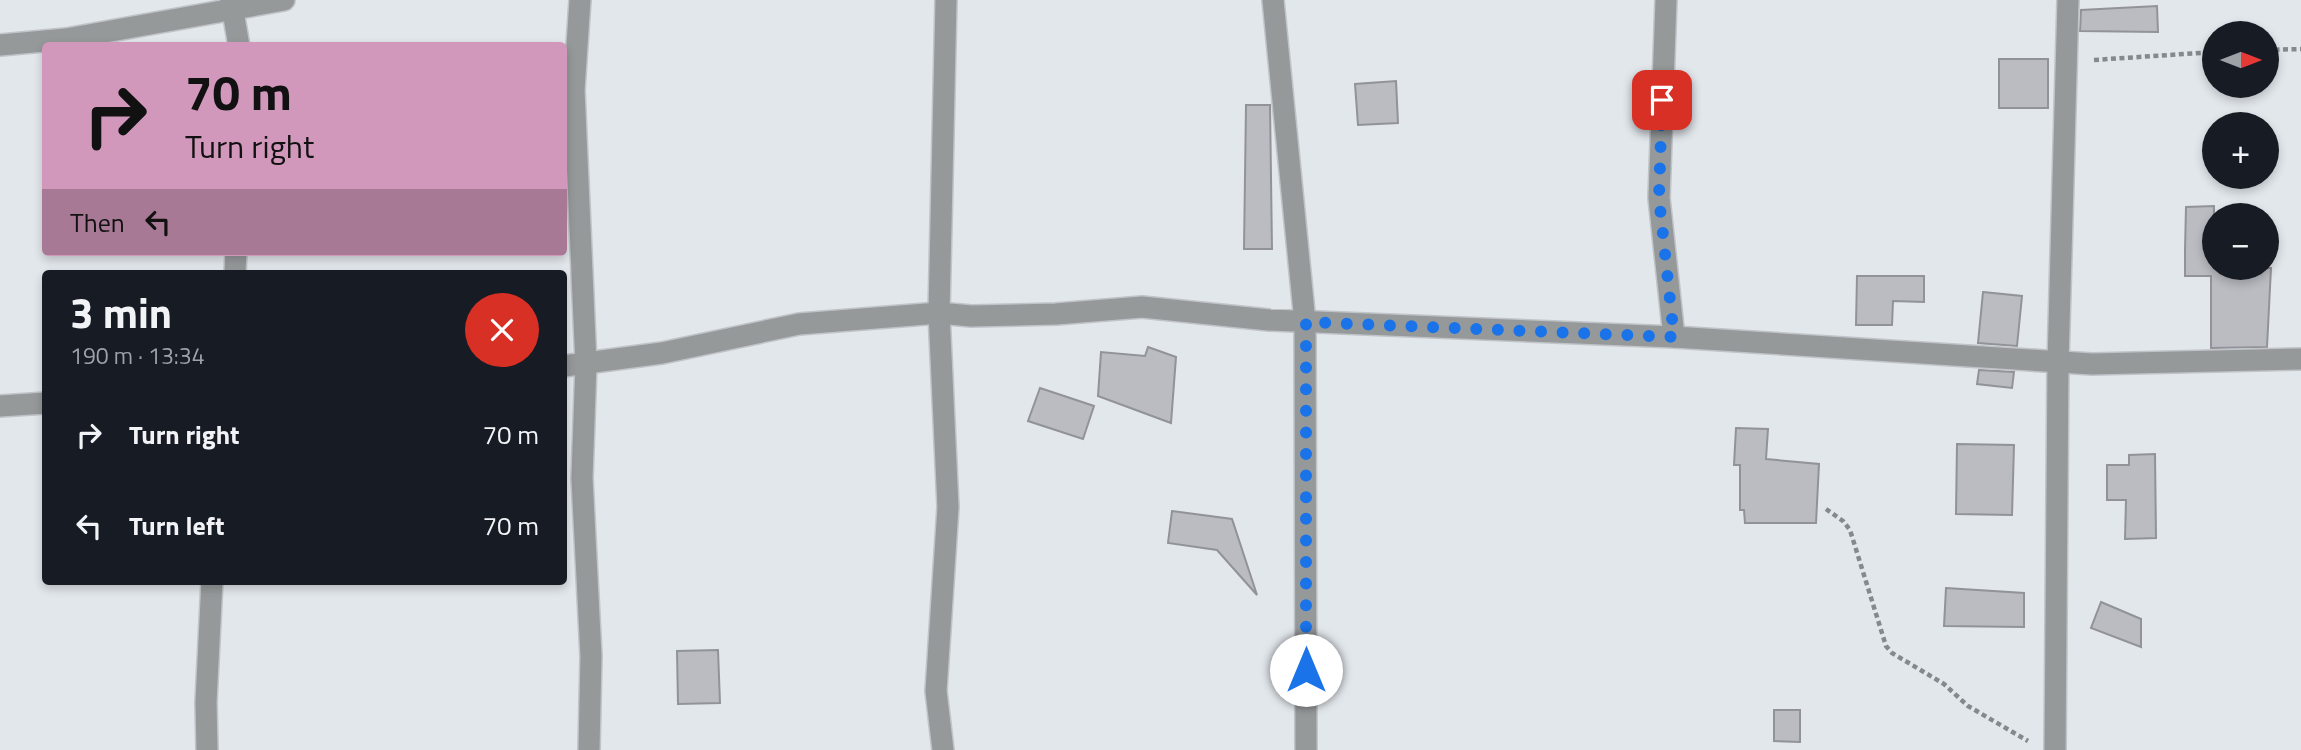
<!DOCTYPE html>
<meta charset="utf-8">
<style>
:root{--surface:#171b24;--page:#20242c;--text:#f1f3f6;--muted:#9ea1a6}
body{margin:0;font-family:"Titillium Web",sans-serif;background:var(--page);color:var(--text);height:100vh;display:flex;flex-direction:column;font-size:26px;white-space:nowrap}
*{box-sizing:border-box;margin:0}
p{font-size:23px;color:var(--muted)}
.icon{flex:none;width:38px;height:38px;fill:none;stroke:currentColor;stroke-width:2;stroke-linecap:round;stroke-linejoin:round}
.map{position:relative;flex:1;overflow:hidden}
.sheet{position:absolute;left:42px;top:270px;width:525px;height:315px;display:flex;flex-direction:column;background:var(--surface);border-radius:7px;box-shadow:0 4px 10px #0003}
.sheet>*{flex:none}
.top-card{position:absolute;left:42px;top:42px;width:525px;height:214px;border-radius:7px;box-shadow:0 4px 10px #0003;background:#d298bb;color:#111;overflow:hidden}
.needle{width:46px;rotate:90deg}
.controls{position:absolute;left:2202px;top:21px;display:grid;gap:14px}
.controls a{display:grid;place-items:center;width:77px;height:77px;border-radius:50%;background:var(--surface);box-shadow:0 4px 10px #0003;font-size:35px}
.pin{position:absolute;display:grid;place-items:center;width:60px;height:60px;color:#fff;margin:-30px;border-radius:14px;box-shadow:0 4px 10px #0006}
.me{position:absolute;width:77px;margin:-38px;rotate:0deg;stroke-linejoin:round;filter:drop-shadow(0 0 5px #0008)}
.turn{display:flex;align-items:center;gap:24px;height:147px;padding:0 28px;font-size:32px}
.turn .icon{width:91px;height:91px;stroke-width:2.5}
.turn b{display:block;font-size:49px;line-height:60px}
.then{display:flex;align-items:center;height:66px;padding:0 28px;background:#0003;gap:14px;font-size:26px}
.round{display:grid;place-items:center;flex:none;width:74px;height:74px;border-radius:37px;background:var(--page)}
.head{display:flex;align-items:center;justify-content:space-between;height:119px;padding:0 28px}
h1{font-size:42px;font-weight:700;line-height:52px}
ul{padding:0;list-style:none}
li{display:flex;align-items:center;gap:21px;height:91px;padding:0 28px}
li div{flex:1}
li b{display:block;font-size:26px}
li em{font-style:normal}
.map>svg:first-child{display:block}
.building{fill:#babcc2;stroke:#919399;stroke-width:2}
.lines{fill:none;stroke-linecap:round;stroke-linejoin:round}
.minor-casing{stroke:#c0c4c9;stroke-width:24}
.path{stroke:#85898c;stroke-width:4.5;stroke-dasharray:5 3.5;stroke-linecap:butt}
.minor{stroke:#96999a;stroke-width:21}
.route{stroke:#1a73e8;stroke-width:12;stroke-dasharray:0 21.6}
</style>
<div class="map">
<svg width="2301" height="750" viewBox="0 0 2301 750">
<rect width="100%" height="100%" fill="#e2e7ec"/>
<g class="building">
<path d="M2157 6 2158 32 2080 31 2081 10Z"/>
<rect x="1999" y="59" width="49" height="49"/>
<path d="M1396 81 1398 123 1358 125 1355 84Z"/>
<path d="M1246 105H1270L1272 249H1244Z"/>
<path d="M2214 206V268H2271L2267 347 2211 348V276H2185V250L2186 207Z"/>
<path d="M1857 276H1924V302L1893 301 1892 325H1856Z"/>
<path d="M1983 292 2022 296 2017 346 1978 343Z"/>
<path d="M1148 347 1176 357 1171 423 1098 396 1101 352 1145 356Z"/>
<path d="M1979 370 2014 372 2012 388 1977 384Z"/>
<path d="M1040 388 1094 406 1083 439 1028 421Z"/>
<path d="M1736 428 1768 429 1766 459 1819 464 1816 523H1745L1744 510H1740V465H1734Z"/>
<path d="M1957 444 2014 445 2012 515 1956 514Z"/>
<path d="M2155 454 2156 538 2125 539 2126 500H2107V465H2129V455Z"/>
<path d="M1172 511 1232 519 1257 595 1217 550 1168 543Z"/>
<path d="M1946 588 2024 593V627L1944 626Z"/>
<path d="M2101 602 2141 619V647L2091 628Z"/>
<path d="M718 650 720 703 678 704 677 651Z"/>
<path d="M1774 710H1800V742L1774 741Z"/>
</g>
<g class="lines">
<defs>
<g id="minor">
<path d="M231 0 239 46"/>
<path d="M580 0 574 90 586 364 582 478 591 656 589 750"/>
<path d="M1273 0 1305 322 1306 750"/>
<path d="M1666 0 1659 198 1674 337"/>
<path d="M0 45 66 39 284 0"/>
<path d="M235 273 236 252"/>
<path d="M564 366 662 353 799 324 939 313 971 316 1056 314 1142 307 1269 320 1674 337 2092 364 2301 359"/>
<path d="M0 406 46 403"/>
<path d="M207 750 206 702 212 581"/>
<path d="M943 750 936 691 948 507 939 313 946 0"/>
<path d="M2055 750 2058 363 2068 0"/>
</g>
</defs>
<use href="#minor" class="minor-casing"/>
<g class="path">
<path d="M2266 50 2301 49"/>
<path d="M2094 60 2214 52"/>
<path d="M1826 509 1843 521 1850 530 1886 646 1892 653 1944 684 1968 706 2028 741"/>
</g>
<use href="#minor" class="minor"/>
</g>
<g class="lines">
<path class="route" d="M1306 670V322L1674 337 1659 198 1662 100"/>
</g>
</svg>
<div class="controls">
<a><svg class="needle" viewBox="-14 -14 28 28"><path d="M0-13l5 13h-10z" fill="#e53935"/><path d="M0 13l5-13h-10z" fill="#9ea1a6"/></svg></a>
<a>+</a>
<a>−</a>
</div>
<div class="pin" style="left:1662px;top:100px;background:#d93025"><svg class="icon" aria-label="arrive" viewBox="0 0 24 24"><path d="M6 21V4h12l-3 4 3 4H6"/></svg></div>
<svg class="me" style="left:1306px;top:670px" viewBox="-20 -20 40 40"><circle r="19" fill="#fff"/><path d="M0-13L10 11 0 6-10 11z" fill="#1a73e8"/></svg>
<div class="top-card">
<div class="turn"><svg class="icon" aria-label="right" viewBox="0 0 24 24"><path d="M7 20v-9h11M14 6l5 5-5 5"/></svg><div><b>70 m</b>Turn right</div></div>
<div class="then">Then<svg class="icon" aria-label="left" viewBox="0 0 24 24"><path d="M17 20v-9H6M10 6l-5 5 5 5"/></svg></div>
</div>
<section class="sheet">
<div class="head"><div><h1>3 min</h1><p>190 m · 13:34</p></div><a class="round" style="background:#d93025;color:#fff"><svg class="icon" aria-label="close" viewBox="0 0 24 24"><path d="M6 6l12 12M18 6L6 18"/></svg></a></div>
<ul>
<li><svg class="icon" aria-label="right" viewBox="0 0 24 24"><path d="M7 20v-9h11M14 6l5 5-5 5"/></svg><div><b>Turn right</b></div><em>70 m</em></li>
<li><svg class="icon" aria-label="left" viewBox="0 0 24 24"><path d="M17 20v-9H6M10 6l-5 5 5 5"/></svg><div><b>Turn left</b></div><em>70 m</em></li>
</ul>
</section>
</div>
